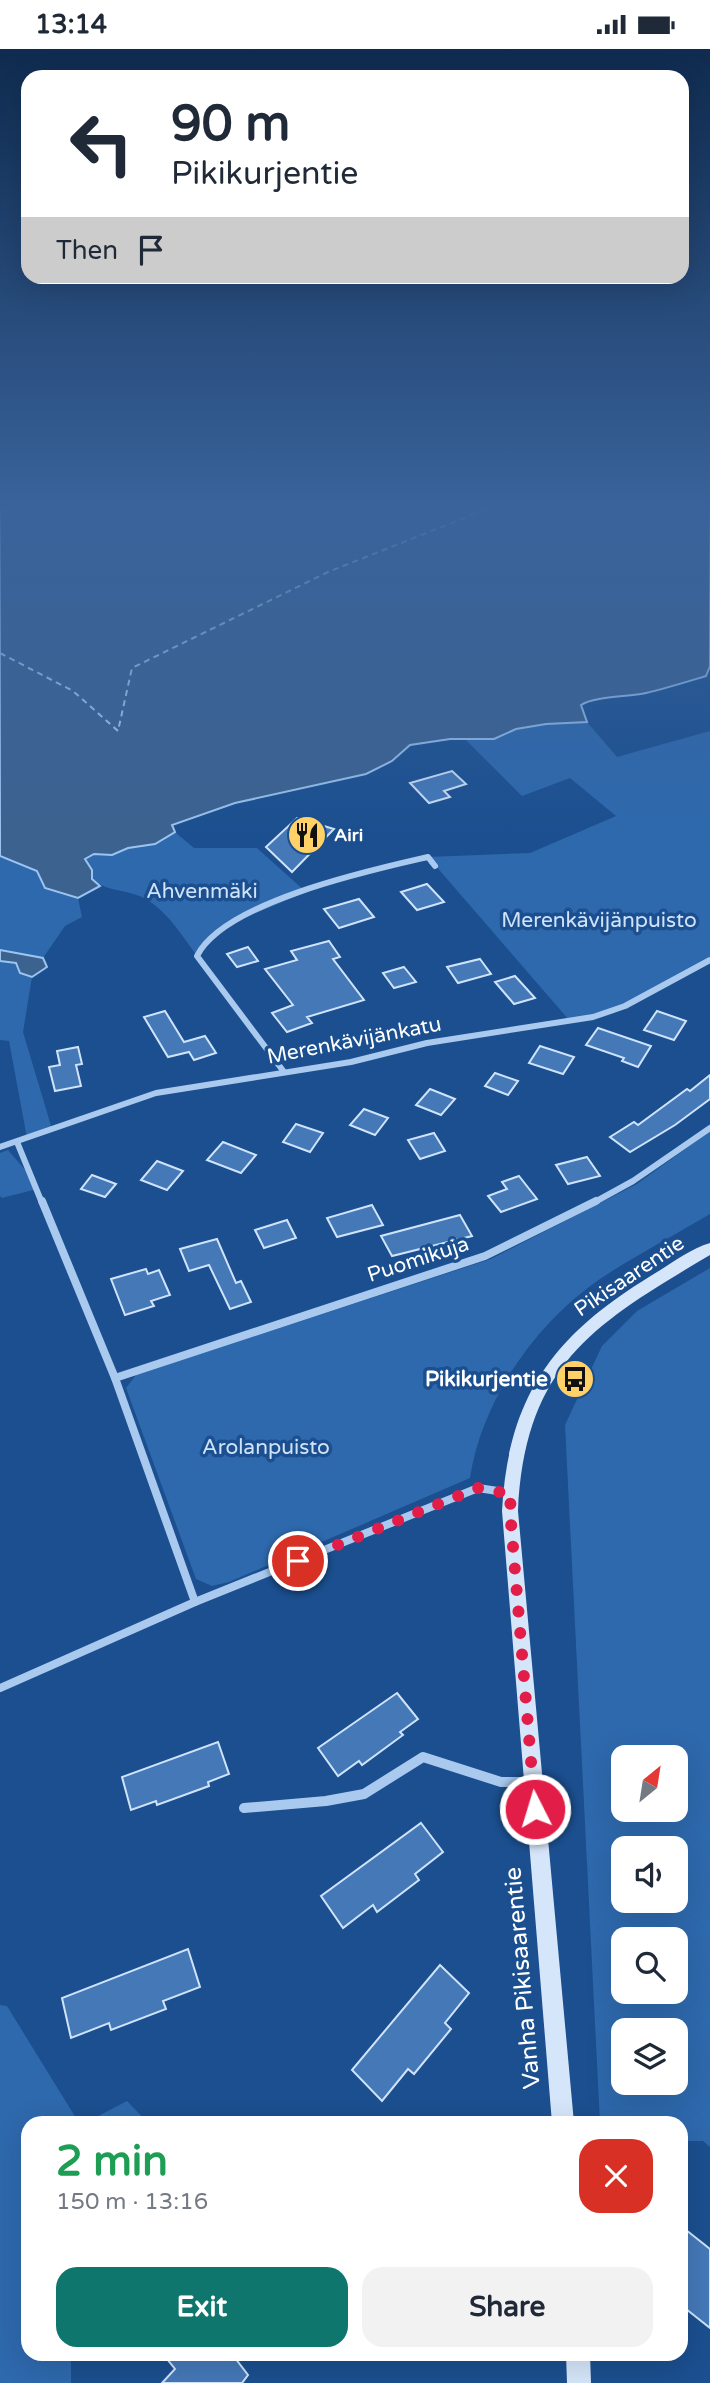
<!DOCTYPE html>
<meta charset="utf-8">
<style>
:root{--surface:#fff;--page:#f2f2f3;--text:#1f2937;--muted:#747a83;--accent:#0f766e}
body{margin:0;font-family:"Varela Round",sans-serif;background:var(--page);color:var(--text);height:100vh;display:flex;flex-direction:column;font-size:26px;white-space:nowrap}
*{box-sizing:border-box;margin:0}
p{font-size:23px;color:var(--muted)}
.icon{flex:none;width:38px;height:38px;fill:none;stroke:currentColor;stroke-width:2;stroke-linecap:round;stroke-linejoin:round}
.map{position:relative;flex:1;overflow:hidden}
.panel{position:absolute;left:21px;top:2067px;width:667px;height:245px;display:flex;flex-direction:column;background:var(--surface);border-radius:21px;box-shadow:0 7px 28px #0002}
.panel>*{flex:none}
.banner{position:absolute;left:21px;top:21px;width:668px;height:214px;border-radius:21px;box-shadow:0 7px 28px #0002;background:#fff;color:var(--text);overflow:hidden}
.needle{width:46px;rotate:30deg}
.tools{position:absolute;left:611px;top:1696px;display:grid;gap:14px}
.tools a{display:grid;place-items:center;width:77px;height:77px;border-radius:14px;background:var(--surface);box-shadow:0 7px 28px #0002;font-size:35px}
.pin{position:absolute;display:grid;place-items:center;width:60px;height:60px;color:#fff;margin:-30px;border:4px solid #fff;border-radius:50%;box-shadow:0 2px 7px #0007}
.me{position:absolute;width:77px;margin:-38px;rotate:355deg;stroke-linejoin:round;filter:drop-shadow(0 0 5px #0008)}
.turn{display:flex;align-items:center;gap:24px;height:147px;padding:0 35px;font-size:32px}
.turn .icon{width:91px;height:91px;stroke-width:2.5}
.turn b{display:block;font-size:49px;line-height:60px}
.then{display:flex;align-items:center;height:66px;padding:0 35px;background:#0003;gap:14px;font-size:26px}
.round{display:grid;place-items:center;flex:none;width:74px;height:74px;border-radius:21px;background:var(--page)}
.headline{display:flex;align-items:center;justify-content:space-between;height:119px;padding:0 35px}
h1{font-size:42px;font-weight:700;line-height:52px;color:#1e9e55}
.cta{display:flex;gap:14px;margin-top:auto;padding:14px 35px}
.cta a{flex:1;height:80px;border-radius:21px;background:var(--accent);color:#fff;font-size:28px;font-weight:700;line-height:80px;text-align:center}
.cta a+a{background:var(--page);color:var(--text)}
.status{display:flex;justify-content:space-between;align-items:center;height:49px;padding:0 35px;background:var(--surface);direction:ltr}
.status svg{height:19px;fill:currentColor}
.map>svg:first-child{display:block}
.green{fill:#2e69ad;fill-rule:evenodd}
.water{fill:#3c6290;stroke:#9cc4f0;stroke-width:2}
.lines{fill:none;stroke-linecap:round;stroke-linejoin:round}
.ferry{stroke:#b5d3f5;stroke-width:2;stroke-dasharray:6 4.5;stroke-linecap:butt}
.building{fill:#4478b7;stroke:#cfe3fa;stroke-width:2}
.street-far2{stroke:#a9c9ee;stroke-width:6}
.street-far1{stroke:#a9c9ee;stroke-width:8}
.street{stroke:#a9c9ee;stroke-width:10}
.secondary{fill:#d6e6fa;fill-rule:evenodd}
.route{stroke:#e11d48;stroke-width:12;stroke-dasharray:0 21.6}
.labels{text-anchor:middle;stroke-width:7;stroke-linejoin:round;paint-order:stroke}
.far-poi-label{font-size:18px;font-weight:bold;fill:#fff;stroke:#1b4f8f;text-anchor:start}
.park-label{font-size:21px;fill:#cfe3fa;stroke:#1b4f8f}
.street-label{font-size:21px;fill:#fff;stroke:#1b4f8f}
.poi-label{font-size:21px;font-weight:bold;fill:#fff;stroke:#1b4f8f;text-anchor:end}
.near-street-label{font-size:24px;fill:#fff;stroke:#1b4f8f}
</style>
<div class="status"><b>13:14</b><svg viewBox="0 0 49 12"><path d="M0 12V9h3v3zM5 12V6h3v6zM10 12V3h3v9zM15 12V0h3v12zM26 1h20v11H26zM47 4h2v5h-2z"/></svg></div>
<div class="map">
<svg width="710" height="2334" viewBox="0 0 710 2334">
<rect width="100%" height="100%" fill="#1b4f8f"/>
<g class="green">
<path d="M587 673 617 708 710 682V911L625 957 569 971 428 808 530 804 616 767 570 729 522 747 465 690H494L516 680 546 675Z"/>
<path d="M175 783 194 799H257L306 843 230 875 197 907C183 888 169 865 149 852 132 840 108 844 92 830V821L85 811 94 805 112 806 128 799 155 795Z"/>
<path d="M0 807 37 822 46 839 78 849 82 868 65 877 43 909 0 901Z"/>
<path d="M0 912 16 914 20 924 32 928 23 983 52 1080 27 1089 9 992 0 991Z"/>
<path d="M710 1082V1165C675 1186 638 1205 603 1228 537 1272 482 1350 470 1429L229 1533 212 1537 196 1530 126 1339 136 1326 491 1210 637 1135Z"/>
<path d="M8 1101 32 1129 37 1140 2 1149 0 1147V1104Z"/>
<path d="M710 1219V2098L703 2092H681V2074H600L565 1376 602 1297 637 1262ZM623 1708H676V1760H623ZM623 1799H676V1852H623ZM623 1890H676V1942H623ZM623 1981H676V2034H623Z"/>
<path d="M0 1956 7 1957 79 2074H28V2305H71V2334H0Z"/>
<path d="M127 2052 148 2074H85Z"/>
</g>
<g class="water">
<path d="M0 460H710V617L706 627C686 633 667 639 646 644 629 648 594 647 581 656L587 673 546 675 516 680 494 690H450L410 696 392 712 366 725 235 754 172 776 175 783 155 795 128 799 112 806 94 805 85 810 92 821V830L100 837 78 849 45 839 37 822 0 807Z"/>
<path d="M0 901 43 909 47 918 32 928 20 924 16 914 0 912Z"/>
</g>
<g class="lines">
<path class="ferry" d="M0 604 73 642 118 682 132 619 328 523 487 460"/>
</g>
<g class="building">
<path d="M452 722 466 735 444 742 450 748 429 754 410 734Z"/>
<path d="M297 769 334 780 292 823 266 798Z"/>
<path d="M427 835 444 853 417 861 401 843Z"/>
<path d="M359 850 374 868 339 879 324 860Z"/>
<path d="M329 892 340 908 333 910 364 951 307 968 312 974 287 983 272 964 293 956 265 920 297 911 291 902Z"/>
<path d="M248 898 258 912 237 918 227 905Z"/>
<path d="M480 910 491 925 458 934 447 918Z"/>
<path d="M404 918 416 933 394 939 383 924Z"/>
<path d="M515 927 535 949 514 955 495 933Z"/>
<path d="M165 962 184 993 205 987 216 1004 194 1011 189 1003 168 1008 144 968Z"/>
<path d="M657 962 686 972 674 991 644 981Z"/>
<path d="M598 979 651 997 638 1018 622 1012 624 1009 586 996Z"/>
<path d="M540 997 574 1008 563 1025 529 1014Z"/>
<path d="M78 998 82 1015 76 1016 81 1037 55 1042 49 1018 60 1016 57 1002Z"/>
<path d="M495 1024 518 1032 508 1046 485 1037Z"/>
<path d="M710 1026V1050L675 1076 630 1103 610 1088 634 1073 638 1076 687 1040 690 1042Z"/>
<path d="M430 1040 455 1050 441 1066 416 1056Z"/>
<path d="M364 1060 388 1069 375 1086 350 1076Z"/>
<path d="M296 1075 323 1084 310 1103 283 1093Z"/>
<path d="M434 1084 445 1102 420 1110 408 1091Z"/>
<path d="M223 1093 256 1106 241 1124 207 1111Z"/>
<path d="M587 1108 600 1127 568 1135 556 1116Z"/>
<path d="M157 1112 183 1122 167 1141 141 1131Z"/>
<path d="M92 1126 116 1135 105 1148 81 1140Z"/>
<path d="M519 1127 537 1150 501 1163 488 1147 507 1140 502 1133Z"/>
<path d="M372 1156 383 1176 337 1188 327 1169Z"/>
<path d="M460 1166 472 1187 392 1207 381 1187Z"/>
<path d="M287 1171 296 1189 264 1199 255 1181Z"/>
<path d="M217 1190 236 1234 241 1232 251 1253 230 1260 209 1216 189 1222 180 1200Z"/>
<path d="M146 1220 148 1225 159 1221 170 1246 151 1252 154 1257 125 1266 111 1230Z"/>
<path d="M397 1644 418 1670 400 1683 403 1686 362 1716 359 1712 338 1727 318 1699Z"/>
<path d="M218 1693 229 1725 208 1733 209 1737 157 1756 156 1752 131 1761 122 1728Z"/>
<path d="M421 1774 443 1803 415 1825 419 1831 377 1863 373 1856 343 1879 321 1847Z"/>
<path d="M188 1900 200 1938 163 1952 166 1960 111 1981 109 1974 71 1989 62 1949Z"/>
<path d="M440 1916 469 1944 445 1974 451 1980 414 2025 408 2020 382 2052 352 2021Z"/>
<path d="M681 2177 710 2200V2279L681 2256Z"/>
<path d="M163 2305H232L248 2326 242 2334H162L175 2320Z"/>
</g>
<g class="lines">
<g class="street-far2">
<path d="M284 1023 197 907C224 853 371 821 428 808L435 817"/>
<path d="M17 1093 42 1154"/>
<path d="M0 1098 156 1044 351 1013 427 994 593 968 625 957 710 911"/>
<path d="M593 1154 633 1132 710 1079"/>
</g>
<g class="street-far1">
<path d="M42 1152 115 1329 195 1553"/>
<path d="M115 1329 485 1207 596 1152"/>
<path d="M0 1639 195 1553 478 1439 511 1444"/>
</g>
<path class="street" d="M244 1759 326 1752 364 1745 423 1708 501 1733H531"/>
<g class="secondary">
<path d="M710 1194V1206C594 1275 525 1315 518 1462L574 2074H552L502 1462C508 1348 553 1287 649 1228 668 1217 689 1200 710 1194Z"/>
<path d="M566 2305H590L591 2334H567Z"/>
</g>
</g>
<linearGradient id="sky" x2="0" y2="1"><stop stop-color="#0f2b4f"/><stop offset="0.58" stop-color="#39639b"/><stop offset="1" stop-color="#39639b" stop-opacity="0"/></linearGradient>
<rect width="710" height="787" fill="url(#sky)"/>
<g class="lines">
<path class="route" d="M298 1512 478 1439 511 1445 510 1462 535 1760"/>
</g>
<defs>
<symbol id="restaurant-disc" viewBox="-11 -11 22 22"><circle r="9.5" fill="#ffd166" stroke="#1b4f8f"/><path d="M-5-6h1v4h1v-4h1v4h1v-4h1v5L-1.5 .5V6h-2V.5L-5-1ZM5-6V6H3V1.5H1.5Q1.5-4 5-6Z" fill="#111"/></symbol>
<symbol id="bus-disc" viewBox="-11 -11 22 22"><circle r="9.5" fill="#ffd166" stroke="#1b4f8f"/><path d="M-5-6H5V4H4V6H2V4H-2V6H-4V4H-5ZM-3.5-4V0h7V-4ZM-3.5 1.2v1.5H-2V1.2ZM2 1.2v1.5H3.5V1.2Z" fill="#111"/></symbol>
</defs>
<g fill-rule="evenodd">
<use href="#restaurant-disc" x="285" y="764" width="44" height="44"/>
<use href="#bus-disc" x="553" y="1308" width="44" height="44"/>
</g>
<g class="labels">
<g class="far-poi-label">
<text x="334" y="792">Airi</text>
</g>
<g class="park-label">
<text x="202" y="849">Ahvenmäki</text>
<text x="599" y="878">Merenkävijänpuisto</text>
<text x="266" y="1405">Arolanpuisto</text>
</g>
<g class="street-label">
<text transform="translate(354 991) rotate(-11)" y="7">Merenkävijänkatu</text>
<text transform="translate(418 1210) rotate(-18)" y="7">Puomikuja</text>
<text transform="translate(629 1227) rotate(-34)" y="7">Pikisaarentie</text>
</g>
<g class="poi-label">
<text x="548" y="1337">Pikikurjentie</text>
</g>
<g class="near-street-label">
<text transform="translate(522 1929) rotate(-95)" y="8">Vanha Pikisaarentie</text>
</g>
</g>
</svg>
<div class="tools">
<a><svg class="needle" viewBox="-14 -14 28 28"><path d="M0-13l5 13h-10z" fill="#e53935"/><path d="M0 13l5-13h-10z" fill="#747a83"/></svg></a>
<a><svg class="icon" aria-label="sound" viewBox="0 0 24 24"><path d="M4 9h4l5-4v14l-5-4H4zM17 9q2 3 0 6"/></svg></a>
<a><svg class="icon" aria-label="search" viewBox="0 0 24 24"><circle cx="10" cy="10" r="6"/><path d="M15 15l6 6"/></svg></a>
<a><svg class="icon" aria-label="layers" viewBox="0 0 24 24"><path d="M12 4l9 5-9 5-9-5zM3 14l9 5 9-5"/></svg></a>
</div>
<div class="pin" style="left:298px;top:1512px;background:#d93025"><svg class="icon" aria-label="arrive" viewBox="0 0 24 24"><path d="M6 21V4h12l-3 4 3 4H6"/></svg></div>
<svg class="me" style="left:535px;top:1760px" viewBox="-20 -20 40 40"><circle r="17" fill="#e11d48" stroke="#fff" stroke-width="3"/><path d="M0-11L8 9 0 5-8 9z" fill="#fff"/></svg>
<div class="banner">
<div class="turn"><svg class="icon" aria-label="left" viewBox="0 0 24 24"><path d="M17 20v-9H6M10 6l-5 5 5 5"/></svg><div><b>90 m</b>Pikikurjentie</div></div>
<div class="then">Then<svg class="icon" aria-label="arrive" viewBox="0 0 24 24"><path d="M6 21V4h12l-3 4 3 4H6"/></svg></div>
</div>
<section class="panel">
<div class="headline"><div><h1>2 min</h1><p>150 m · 13:16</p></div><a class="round" style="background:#d93025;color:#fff"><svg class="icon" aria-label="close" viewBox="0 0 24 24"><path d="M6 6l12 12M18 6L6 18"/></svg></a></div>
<div class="cta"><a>Exit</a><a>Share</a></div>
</section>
</div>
